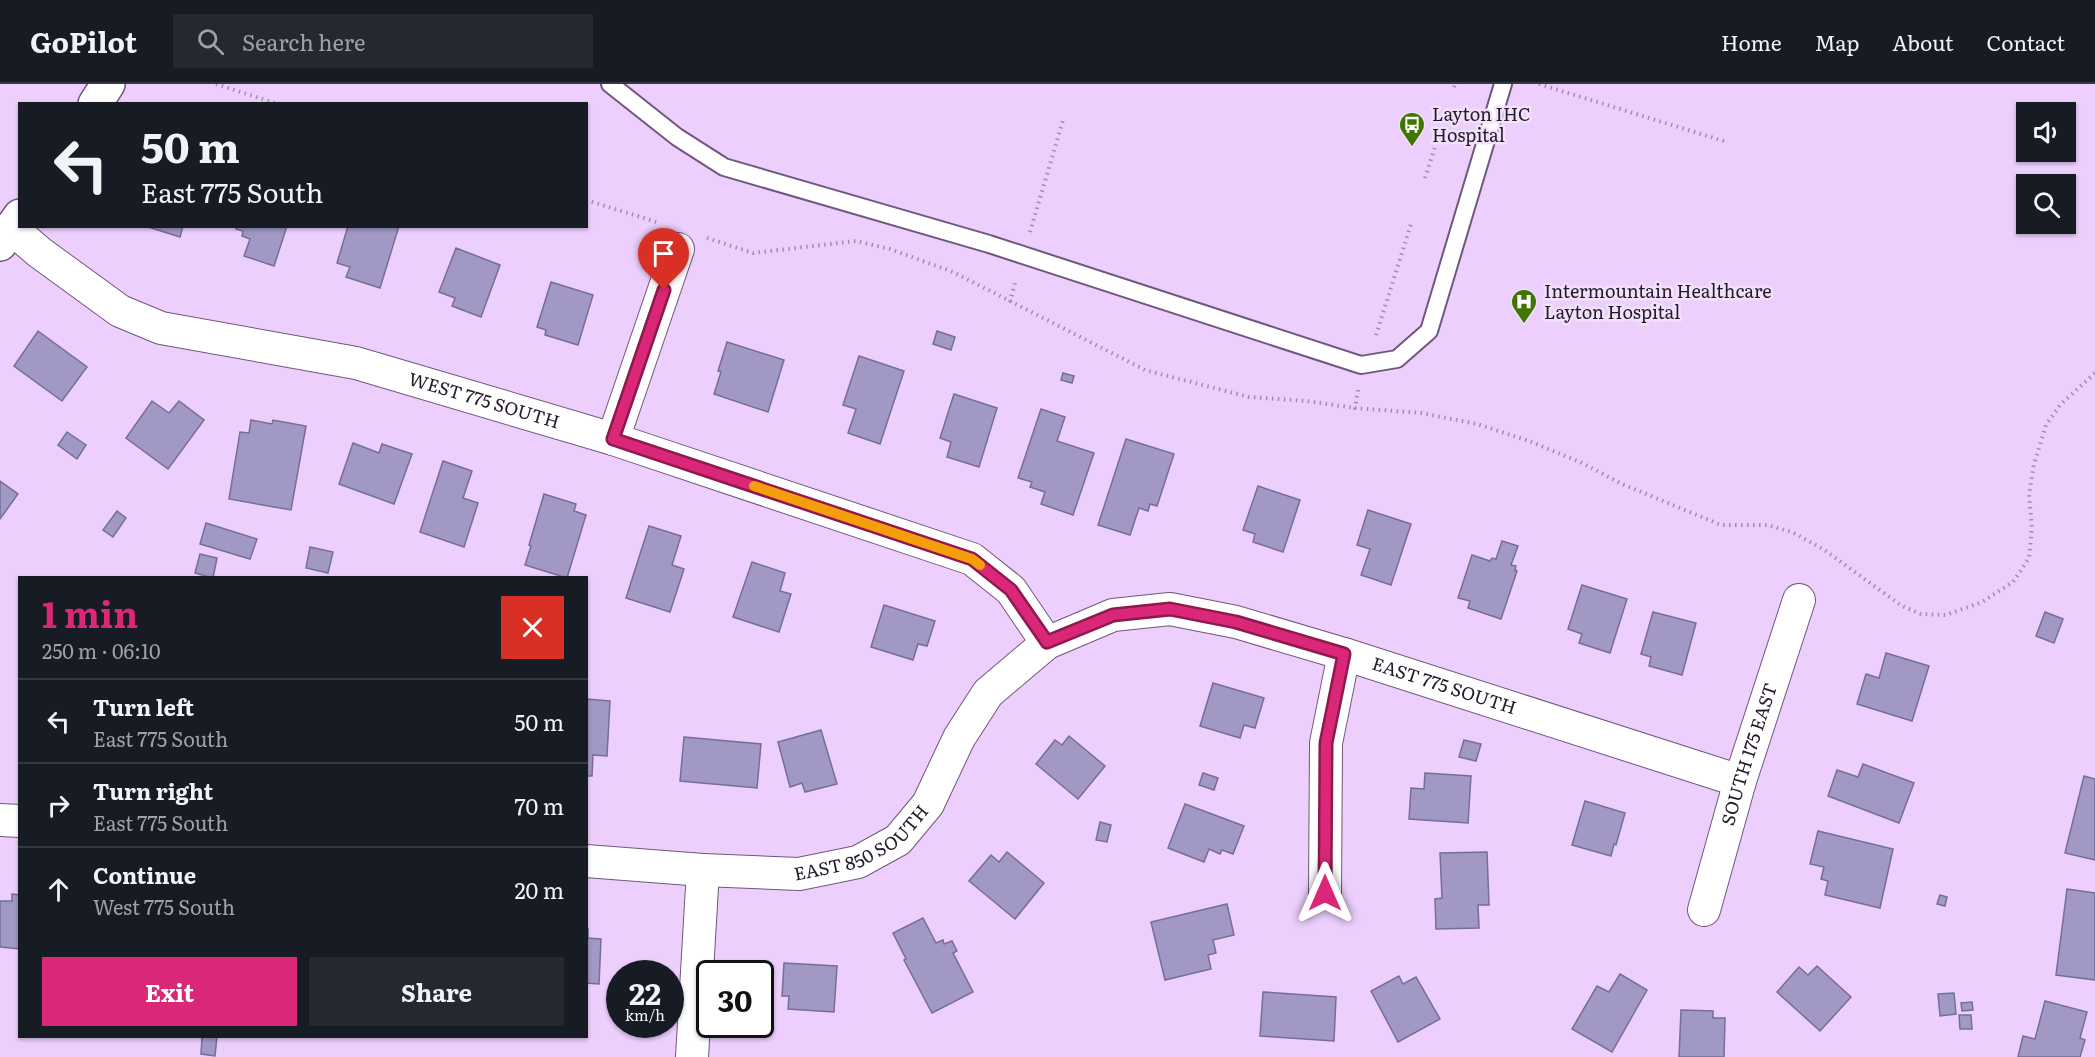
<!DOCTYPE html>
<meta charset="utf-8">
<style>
:root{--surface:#171b24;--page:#242831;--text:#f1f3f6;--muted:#9ea1a6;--line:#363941;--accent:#db2777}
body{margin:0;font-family:Literata,serif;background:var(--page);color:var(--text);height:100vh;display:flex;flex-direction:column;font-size:22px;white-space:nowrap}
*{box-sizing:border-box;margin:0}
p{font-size:20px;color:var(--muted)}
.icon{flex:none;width:33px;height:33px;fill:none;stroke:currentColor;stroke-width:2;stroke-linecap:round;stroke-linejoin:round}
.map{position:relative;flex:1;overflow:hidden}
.sheet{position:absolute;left:18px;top:492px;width:570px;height:462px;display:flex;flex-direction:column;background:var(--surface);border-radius:0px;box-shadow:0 2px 4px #0004}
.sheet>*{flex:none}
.banner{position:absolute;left:18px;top:18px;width:570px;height:126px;border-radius:0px;box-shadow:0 2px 4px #0004;background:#171b24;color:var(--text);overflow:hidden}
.tools{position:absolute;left:2016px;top:18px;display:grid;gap:12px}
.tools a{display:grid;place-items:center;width:60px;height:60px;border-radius:0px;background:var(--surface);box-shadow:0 2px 4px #0004;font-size:30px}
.speed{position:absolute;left:606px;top:876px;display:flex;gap:12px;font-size:30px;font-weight:700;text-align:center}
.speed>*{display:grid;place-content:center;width:78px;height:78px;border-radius:50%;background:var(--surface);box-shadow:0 2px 4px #0004;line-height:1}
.speed small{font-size:15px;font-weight:400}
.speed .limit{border:3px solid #111;border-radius:9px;background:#fff;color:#111}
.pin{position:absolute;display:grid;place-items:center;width:51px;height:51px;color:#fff;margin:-62px -26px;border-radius:50% 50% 50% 0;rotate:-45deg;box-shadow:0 0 6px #0007}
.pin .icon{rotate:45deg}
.me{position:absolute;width:66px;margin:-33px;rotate:0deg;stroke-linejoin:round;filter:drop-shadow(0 0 4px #0008)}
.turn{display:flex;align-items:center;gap:21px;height:126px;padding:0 24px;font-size:27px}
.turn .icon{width:78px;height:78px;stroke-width:2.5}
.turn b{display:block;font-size:42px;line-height:51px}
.round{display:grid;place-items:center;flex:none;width:63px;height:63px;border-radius:0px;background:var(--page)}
.headline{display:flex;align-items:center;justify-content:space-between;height:102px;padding:0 24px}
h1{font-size:36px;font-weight:700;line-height:45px;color:var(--accent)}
.action{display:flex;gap:12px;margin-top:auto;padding:12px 24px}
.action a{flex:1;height:69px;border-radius:0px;background:var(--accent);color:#fff;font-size:24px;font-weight:700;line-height:69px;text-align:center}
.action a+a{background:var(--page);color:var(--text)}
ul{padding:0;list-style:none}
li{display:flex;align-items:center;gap:18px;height:84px;padding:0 24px;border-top:2px solid var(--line)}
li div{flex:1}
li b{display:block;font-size:22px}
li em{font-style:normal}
header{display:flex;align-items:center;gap:36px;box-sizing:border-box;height:84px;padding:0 30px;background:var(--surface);border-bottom:2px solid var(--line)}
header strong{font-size:28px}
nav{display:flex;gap:33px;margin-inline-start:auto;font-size:21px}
.search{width:420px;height:54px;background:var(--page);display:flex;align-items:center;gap:15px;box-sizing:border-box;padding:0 21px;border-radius:0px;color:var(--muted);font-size:22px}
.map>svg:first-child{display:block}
.building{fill:#a198c6;stroke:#766d99;stroke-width:1.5}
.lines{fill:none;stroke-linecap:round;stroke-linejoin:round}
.lane-casing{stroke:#70577d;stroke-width:20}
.street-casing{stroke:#70577d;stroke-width:34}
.secondary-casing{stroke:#70577d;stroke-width:36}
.path{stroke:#a38daf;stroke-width:4;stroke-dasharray:1.5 4.5;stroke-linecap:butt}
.lane{stroke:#fff;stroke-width:16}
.street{stroke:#fff;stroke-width:32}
.secondary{stroke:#fff;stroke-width:33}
.route-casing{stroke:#8e194d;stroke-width:15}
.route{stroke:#db2777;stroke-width:10}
.slow{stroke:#f59e0b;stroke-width:10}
.labels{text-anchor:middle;stroke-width:5;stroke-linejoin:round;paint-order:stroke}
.poi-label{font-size:18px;fill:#251a2a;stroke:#f3e1fc;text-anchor:start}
.street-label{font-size:18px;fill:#251a2a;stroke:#f3e1fc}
</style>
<header>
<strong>GoPilot</strong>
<div class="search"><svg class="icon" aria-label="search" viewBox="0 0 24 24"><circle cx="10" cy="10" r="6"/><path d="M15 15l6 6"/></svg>Search here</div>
<nav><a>Home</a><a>Map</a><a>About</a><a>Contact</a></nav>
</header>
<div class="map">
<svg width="2095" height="973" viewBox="0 0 2095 973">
<rect width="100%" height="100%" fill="#eccffc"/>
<g class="building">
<path d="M145 142H183L180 153Z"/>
<path d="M237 142H287L274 182 244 172 250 155 242 152 243 147 236 145Z"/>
<path d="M348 142H399L380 204 346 193 350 183 337 179Z"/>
<path d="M456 164 500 181 481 233 452 222 455 214 439 208Z"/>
<path d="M551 198 593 211 578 261 545 251 546 246 537 243Z"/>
<path d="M38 247 87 283 62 317 14 282Z"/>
<path d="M937 247 955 253 951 266 933 260Z"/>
<path d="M727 258 784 276 768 328 714 310 721 288 718 287Z"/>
<path d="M859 272 904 287 880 360 848 349 856 325 843 321Z"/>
<path d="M1063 289 1074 292 1072 299 1061 296Z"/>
<path d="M954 310 997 324 979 383 947 373 951 358 940 354Z"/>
<path d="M152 317 169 329 179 317 204 336 168 385 126 354Z"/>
<path d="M1041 325 1065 333 1057 357 1094 369 1073 431 1041 420 1045 408 1030 403 1032 398 1018 394Z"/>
<path d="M251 336 272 340 273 336 306 342 291 426 229 415 240 348 249 349Z"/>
<path d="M67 348 86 361 77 375 58 361Z"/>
<path d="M1126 355 1174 370 1157 422 1150 420 1148 427 1139 424 1130 451 1098 441Z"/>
<path d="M353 359 379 369 382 360 412 370 394 420 339 400Z"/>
<path d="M443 377 472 387 463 414 478 419 464 463 420 448Z"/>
<path d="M0 397 18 410 0 435Z"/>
<path d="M1258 402 1300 416 1283 468 1253 458 1255 450 1243 446Z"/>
<path d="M544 410 576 420 574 427 586 431 567 494 525 481 531 462 529 461Z"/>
<path d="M1368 426 1411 440 1391 501 1361 491 1370 465 1357 461Z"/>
<path d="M117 427 126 434 113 453 103 446Z"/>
<path d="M206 439 257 455 250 475 200 460Z"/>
<path d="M649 442 681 452 672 481 684 485 670 528 626 514Z"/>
<path d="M1502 457 1518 462 1511 481 1516 482 1515 486 1517 487 1501 535 1468 524 1470 517 1458 514 1472 471 1490 477 1492 474 1496 475Z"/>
<path d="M310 463 333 468 328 489 306 484Z"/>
<path d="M200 470 217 474 213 494 195 489Z"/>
<path d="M752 478 785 489 780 507 791 510 779 548 733 533Z"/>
<path d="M1582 501 1627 515 1610 569 1579 559 1582 550 1568 545Z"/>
<path d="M884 521 935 537 927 562 918 560 913 576 871 563Z"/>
<path d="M1653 528 1696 539 1682 591 1649 582 1651 573 1641 570Z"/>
<path d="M2045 528 2063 535 2054 559 2036 552Z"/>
<path d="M1886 569 1929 582 1912 637 1857 620 1866 590 1879 594Z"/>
<path d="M1213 599 1264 614 1255 644 1244 641 1240 654 1200 642Z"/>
<path d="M586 615 610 617 607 672 593 671 592 692H586Z"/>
<path d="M821 646 837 700 805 708 802 699 790 703 778 658Z"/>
<path d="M1069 652 1105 682 1078 715 1036 680 1055 656 1062 661Z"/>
<path d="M684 653 761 660 757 704 680 697Z"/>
<path d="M1464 656 1481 660 1476 677 1459 673Z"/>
<path d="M1863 680 1914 699 1899 739 1828 712 1837 686 1858 693Z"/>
<path d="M1203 689 1218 694 1214 706 1199 701Z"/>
<path d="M1425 689 1471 692 1468 739 1409 735 1411 704 1424 705Z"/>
<path d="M2084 692 2095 695V776L2065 769Z"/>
<path d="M1585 717 1625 729 1616 761 1614 760 1611 772 1572 761Z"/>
<path d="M1185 720 1244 742 1233 770 1222 766 1220 770 1209 765 1204 778 1168 764Z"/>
<path d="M1100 738 1111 741 1107 758 1096 756Z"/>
<path d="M1818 747 1893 765 1880 824 1825 811 1828 797 1821 795 1824 783 1810 780Z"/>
<path d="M1007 768 1044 799 1015 835 969 797 991 771 999 778Z"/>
<path d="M1487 768 1489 821H1478L1479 844 1436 845 1435 815 1442 814 1440 769Z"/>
<path d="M2067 805 2095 809V896L2056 891Z"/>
<path d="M12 810 20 811V865L0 863V817H12Z"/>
<path d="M1940 811 1947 813 1945 822 1937 820Z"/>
<path d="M1227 820 1234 851 1213 856 1216 869 1208 871 1211 885 1165 896 1151 838Z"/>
<path d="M923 834 936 859 943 856 944 860 952 857 957 867 953 869 973 908 932 929 904 876 906 875 893 849Z"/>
<path d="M586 845H588V854L601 855 599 900 586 899Z"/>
<path d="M784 879 837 882 834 928 788 925 789 912H782Z"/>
<path d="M1817 882 1851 913 1820 947 1777 908 1799 883 1808 891Z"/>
<path d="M1620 890 1647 906 1612 968 1572 945 1597 902 1609 908Z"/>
<path d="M1399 892 1403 900 1416 893 1440 935 1398 958 1371 907Z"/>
<path d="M1263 908 1336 913 1334 957 1260 952Z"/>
<path d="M1954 909 1956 930 1940 932 1938 910Z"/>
<path d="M2045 917 2087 928 2080 954 2085 956 2080 973H2018L2023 952 2035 955Z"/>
<path d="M1972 918 1973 926 1962 927 1961 919Z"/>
<path d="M1681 926 1713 927V934H1725L1724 973H1679Z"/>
<path d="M1959 931H1971L1972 945H1960Z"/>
<path d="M202 952H217L215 972 201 970Z"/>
</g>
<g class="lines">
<defs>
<path id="lane" d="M610 0 677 53 724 83 989 160 1361 281 1397 275 1429 247 1503 0"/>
<g id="street">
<path id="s1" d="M11 144 39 168 120 227 161 244 356 279 613 355 972 475 1011 506 1047 559"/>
<path d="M613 355 678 165"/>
<path d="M0 736 20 737"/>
<path id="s2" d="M586 777 703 786 799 790 858 778 898 756 928 720 959 654 988 609 1047 559 1113 531 1170 525 1236 538 1344 570 1740 697"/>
<path d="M1325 809 1326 659 1344 570"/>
<path id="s3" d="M1704 826 1740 697 1799 516"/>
<path d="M692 973 703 786"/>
</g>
<g id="secondary">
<path d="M95 20 108 0"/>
<path d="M0 160 20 132"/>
</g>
</defs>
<use href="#lane" class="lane-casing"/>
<use href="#street" class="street-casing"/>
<use href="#secondary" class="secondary-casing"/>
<g class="path">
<path d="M216 0 278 20"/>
<path d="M1539 0 1727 58"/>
<path d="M1454 3 1455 0"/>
<path d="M1425 94 1441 44"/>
<path d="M586 116 660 139"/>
<path d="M1030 148 1063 36"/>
<path d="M707 154 753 169 856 157 890 165 953 188 1145 286 1249 313 1307 317 1355 324"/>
<path d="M1010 218 1015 199"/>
<path d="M1376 251 1412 137"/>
<path d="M1358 306 1355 324 1421 329 1477 340 1529 357 1580 378 1622 400 1721 441H1767L1792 448 1823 465 1902 522 1921 530 1946 531 1982 518 2013 498 2029 474 2032 443 2029 411 2034 380 2046 341 2060 321 2095 289"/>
</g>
<use href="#lane" class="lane"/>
<use href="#street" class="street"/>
<use href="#secondary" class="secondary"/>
</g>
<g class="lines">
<defs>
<path id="route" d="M664 206 613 355 972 475 1011 506 1047 558 1113 531 1170 525 1236 538 1344 570 1326 659 1325 809"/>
</defs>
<use href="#route" class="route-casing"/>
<use href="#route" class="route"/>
<path class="slow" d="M754 402 972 475 980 481"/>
</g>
<defs>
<symbol id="bus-pin" viewBox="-11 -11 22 30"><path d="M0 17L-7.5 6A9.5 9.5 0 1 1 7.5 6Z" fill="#407500" stroke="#f3e1fc"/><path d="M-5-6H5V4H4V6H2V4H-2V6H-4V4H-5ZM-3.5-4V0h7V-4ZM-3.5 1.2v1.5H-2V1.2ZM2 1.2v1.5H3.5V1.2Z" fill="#fff"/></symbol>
<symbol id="hospital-pin" viewBox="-11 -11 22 30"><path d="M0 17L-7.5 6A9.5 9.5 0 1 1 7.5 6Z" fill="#407500" stroke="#f3e1fc"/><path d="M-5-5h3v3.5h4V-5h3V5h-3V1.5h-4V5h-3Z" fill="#fff"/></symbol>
</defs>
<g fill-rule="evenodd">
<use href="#bus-pin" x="1397" y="26" width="30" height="40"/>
<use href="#hospital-pin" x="1509" y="203" width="30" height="40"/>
</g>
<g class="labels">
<g class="poi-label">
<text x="1432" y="37">Layton IHC<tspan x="1432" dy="21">Hospital</tspan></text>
<text x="1544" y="214">Intermountain Healthcare<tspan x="1544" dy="21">Layton Hospital</tspan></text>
</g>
<g class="street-label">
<text dy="6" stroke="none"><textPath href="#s1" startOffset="513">WEST 775 SOUTH</textPath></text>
<text dy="6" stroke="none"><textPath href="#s2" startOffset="984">EAST 775 SOUTH</textPath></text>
<text dy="6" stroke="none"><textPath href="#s3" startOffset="162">SOUTH 175 EAST</textPath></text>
<text dy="6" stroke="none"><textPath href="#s2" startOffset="285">EAST 850 SOUTH</textPath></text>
</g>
</g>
</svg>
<div class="tools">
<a><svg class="icon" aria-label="sound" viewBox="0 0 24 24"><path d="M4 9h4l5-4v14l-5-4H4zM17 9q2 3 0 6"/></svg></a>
<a><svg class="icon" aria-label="search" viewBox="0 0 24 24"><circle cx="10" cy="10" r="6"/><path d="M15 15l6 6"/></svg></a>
</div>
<div class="speed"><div>22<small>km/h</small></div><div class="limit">30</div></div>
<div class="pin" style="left:664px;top:206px;background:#d93025"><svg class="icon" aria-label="arrive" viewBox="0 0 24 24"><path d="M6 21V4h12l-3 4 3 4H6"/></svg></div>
<svg class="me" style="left:1325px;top:809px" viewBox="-20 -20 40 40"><path d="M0-17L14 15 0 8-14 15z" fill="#db2777" stroke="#fff" stroke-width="4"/></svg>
<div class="banner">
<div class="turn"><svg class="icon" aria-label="left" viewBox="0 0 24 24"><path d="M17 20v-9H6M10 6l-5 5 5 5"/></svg><div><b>50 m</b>East 775 South</div></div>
</div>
<section class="sheet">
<div class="headline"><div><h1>1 min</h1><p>250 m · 06:10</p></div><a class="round" style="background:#d93025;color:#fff"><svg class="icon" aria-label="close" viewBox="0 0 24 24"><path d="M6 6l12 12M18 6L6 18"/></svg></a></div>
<ul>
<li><svg class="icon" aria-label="left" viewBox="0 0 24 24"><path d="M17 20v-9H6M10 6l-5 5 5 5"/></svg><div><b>Turn left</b><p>East 775 South</p></div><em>50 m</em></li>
<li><svg class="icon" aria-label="right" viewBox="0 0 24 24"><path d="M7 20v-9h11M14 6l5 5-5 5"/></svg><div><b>Turn right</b><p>East 775 South</p></div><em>70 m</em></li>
<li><svg class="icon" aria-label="ahead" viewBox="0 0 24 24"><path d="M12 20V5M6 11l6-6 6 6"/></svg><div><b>Continue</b><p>West 775 South</p></div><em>20 m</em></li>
</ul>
<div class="action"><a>Exit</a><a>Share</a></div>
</section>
</div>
